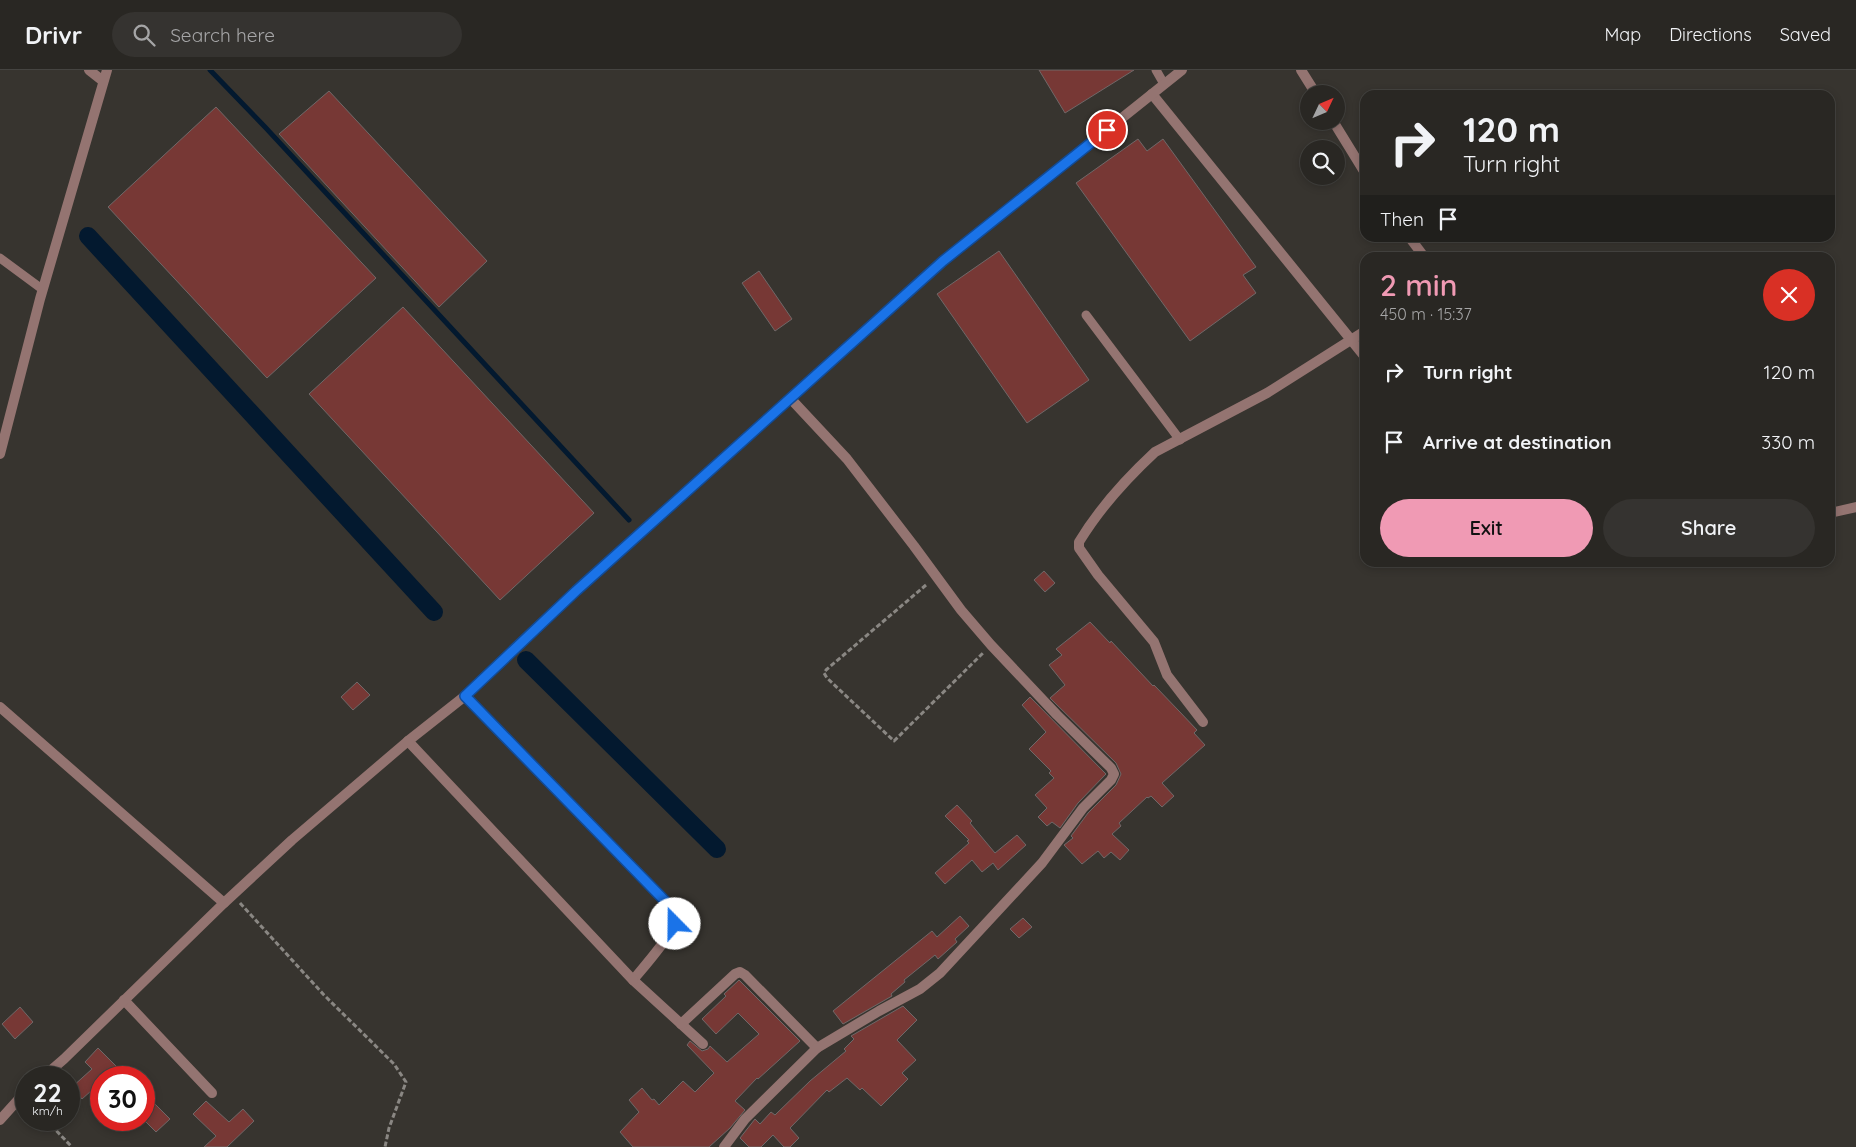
<!DOCTYPE html>
<meta charset="utf-8">
<style>
:root{--surface:#292723;--page:#353330;--text:#f1f3f6;--muted:#a5a5a6;--line:#454441;--accent:#f09ab4}
body{margin:0;font-family:Quicksand,sans-serif;background:var(--page);color:var(--text);height:100vh;display:flex;flex-direction:column;font-size:19px;white-space:nowrap}
*{box-sizing:border-box;margin:0}
p{font-size:16px;color:var(--muted)}
.icon{flex:none;width:28px;height:28px;fill:none;stroke:currentColor;stroke-width:2;stroke-linecap:round;stroke-linejoin:round}
.map{position:relative;flex:1;overflow:hidden}
.panel{position:absolute;left:1360px;top:182px;width:475px;height:315px;display:flex;flex-direction:column;background:var(--surface);border-radius:15px;box-shadow:0 2px 8px #0003,0 0 0 1px var(--line)}
.panel>*{flex:none}
.guide{position:absolute;left:1360px;top:20px;width:475px;height:152px;border-radius:15px;box-shadow:0 2px 8px #0003,0 0 0 1px var(--line);background:#292723;color:var(--text);overflow:hidden}
.needle{width:32px;rotate:46deg}
.buttons{position:absolute;left:1300px;top:15px;display:grid;gap:10px}
.buttons a{display:grid;place-items:center;width:45px;height:45px;border-radius:50%;background:var(--surface);box-shadow:0 2px 8px #0003,0 0 0 1px var(--line);font-size:25px}
.speed{position:absolute;left:15px;top:996px;display:flex;gap:10px;font-size:25px;font-weight:700;text-align:center}
.speed>*{display:grid;place-content:center;width:65px;height:65px;border-radius:50%;background:var(--surface);box-shadow:0 2px 8px #0003,0 0 0 1px var(--line);line-height:1}
.speed small{font-size:12px;font-weight:400}
.speed .limit{border:8px solid #d22;background:#fff;color:#111}
.pin{position:absolute;display:grid;place-items:center;width:42px;height:42px;color:#fff;margin:-21px;border:2px solid #fff;border-radius:50%;box-shadow:0 1px 5px #0007}
.me{position:absolute;width:55px;margin:-28px;rotate:338deg;stroke-linejoin:round;filter:drop-shadow(0 0 4px #0008)}
.turn{display:flex;align-items:center;gap:18px;height:105px;padding:0 20px;font-size:22px}
.turn .icon{width:65px;height:65px;stroke-width:2.5}
.turn b{display:block;font-size:35px;line-height:42px}
.then{display:flex;align-items:center;height:48px;padding:0 20px;background:#0003;gap:10px;font-size:19px}
.round{display:grid;place-items:center;flex:none;width:52px;height:52px;border-radius:26px;background:var(--page)}
.head{display:flex;align-items:center;justify-content:space-between;height:85px;padding:0 20px}
h1{font-size:30px;font-weight:600;line-height:38px;color:var(--accent)}
.primary-button{display:flex;gap:10px;margin-top:auto;padding:10px 20px}
.primary-button a{flex:1;height:58px;border-radius:30px;background:var(--accent);color:#111;font-size:20px;font-weight:600;line-height:58px;text-align:center}
.primary-button a+a{background:var(--page);color:var(--text)}
ul{padding:0;list-style:none}
li{display:flex;align-items:center;gap:15px;height:70px;padding:0 20px}
li div{flex:1}
li b{display:block;font-size:19px}
li em{font-style:normal}
header{display:flex;align-items:center;gap:30px;box-sizing:border-box;height:70px;padding:0 25px;background:var(--surface);border-bottom:1px solid var(--line)}
header strong{font-size:24px}
nav{display:flex;gap:28px;margin-inline-start:auto;font-size:18px}
.search{width:350px;height:45px;background:var(--page);display:flex;align-items:center;gap:12px;box-sizing:border-box;padding:0 18px;border-radius:28px;color:var(--muted);font-size:19px}
.map>svg:first-child{display:block}
.lines{fill:none;stroke-linecap:round;stroke-linejoin:round}
.stream{stroke:#03192f;stroke-width:5}
.canal{stroke:#03192f;stroke-width:18}
.building{fill:#773835;stroke:#706868}
.path{stroke:#8a8783;stroke-width:3;stroke-dasharray:5 2.5;stroke-linecap:butt}
.service{stroke:#947471;stroke-width:9}
.minor{stroke:#947471;stroke-width:10}
.tertiary{stroke:#947471;stroke-width:10}
.route-casing{stroke:#114b97;stroke-width:12}
.route{stroke:#1a73e8;stroke-width:9}
</style>
<header>
<strong>Drivr</strong>
<div class="search"><svg class="icon" aria-label="search" viewBox="0 0 24 24"><circle cx="10" cy="10" r="6"/><path d="M15 15l6 6"/></svg>Search here</div>
<nav><a>Map</a><a>Directions</a><a>Saved</a></nav>
</header>
<div class="map">
<svg width="1856" height="1077" viewBox="0 0 1856 1077">
<rect width="100%" height="100%" fill="#37342f"/>
<g class="lines">
<path class="stream" d="M210 0 265 57 629 450"/>
<g class="canal">
<path d="M88 166 434 542"/>
<path d="M526 590 717 779"/>
</g>
</g>
<g class="building">
<path d="M1039 0H1134L1065 43Z"/>
<path d="M329 21 487 191 439 237 279 64Z"/>
<path d="M216 37 376 208 267 308 108 137Z"/>
<path d="M1138 69 1147 81 1163 69 1256 197 1243 205 1256 223 1190 271 1076 113Z"/>
<path d="M999 181 1089 310 1027 353 937 224Z"/>
<path d="M759 201 792 249 775 261 742 213Z"/>
<path d="M403 237 594 443 500 530 309 324Z"/>
<path d="M1044 501 1055 513 1045 522 1034 510Z"/>
<path d="M1090 552 1110 573 1111 571 1153 616 1154 615 1179 641 1197 660 1194 663 1205 675 1162 713 1174 726 1162 737 1151 726 1148 728 1147 727 1119 753 1121 756 1112 764 1129 780 1120 790 1111 782 1104 788 1098 781 1082 794 1064 775 1073 768 1071 766 1088 743 1116 715 1121 704 1116 693 1050 628 1065 615 1049 595 1062 585 1056 579Z"/>
<path d="M357 612 370 625 353 640 341 627Z"/>
<path d="M1030 627 1106 704 1078 733 1060 758 1052 752 1047 756 1038 747 1047 738 1035 725 1054 708 1049 703 1051 701 1029 679 1046 662 1022 635Z"/>
<path d="M957 735 972 751 970 753 995 783 1017 765 1026 775 998 800 993 793 982 802 972 790 945 814 935 803 969 773 967 771 969 770 945 746Z"/>
<path d="M960 846 969 856 955 869 957 872 938 889 935 885 904 910 905 912 891 924 892 926 843 954 833 941 932 861 937 867Z"/>
<path d="M1023 848 1032 857 1019 868 1010 859Z"/>
<path d="M739 910 800 971 758 1009 757 1008 735 1031 745 1040 730 1058 709 1077H633L620 1062 639 1042 629 1030 642 1018 652 1030 654 1029 659 1035 683 1011 695 1022 714 1003 687 975 690 971 702 981 708 979 710 976 727 992 759 964 738 943 716 964 702 949 726 926 724 924Z"/>
<path d="M903 936 917 950 897 970 916 990 902 1003 908 1009 881 1036 862 1018 860 1020 847 1008 829 1022 827 1020 790 1058 799 1068 790 1077H784L773 1065 761 1077H749L740 1068 755 1049 760 1054 771 1042 775 1045 810 1011 846 981 844 979 854 969 851 966Z"/>
<path d="M20 937 33 952 15 969 2 954Z"/>
<path d="M98 978 128 1008H101V1012L82 1029 72 1017 92 999 85 992Z"/>
<path d="M144 1023 170 1049 156 1062 144 1050Z"/>
<path d="M206 1031 229 1052 243 1039 254 1051 227 1077H204L216 1066 193 1044Z"/>
</g>
<g class="lines">
<g class="path">
<path d="M926 515 826 600 824 603 827 608 894 671 983 583"/>
<path d="M240 833 324 925 394 994 406 1012 389 1058 385 1077"/>
<path d="M46 1050 72 1077"/>
</g>
<g class="service">
<path d="M1156 0 1164 14"/>
<path d="M0 188 42 219"/>
<path d="M1086 245 1180 370"/>
</g>
<g class="minor">
<path d="M89 0 103 11"/>
<path d="M1301 0 1316 24"/>
<path d="M1152 24 1365 287"/>
<path d="M1333 51 1365 103"/>
<path d="M1410 168 1425 188"/>
<path d="M1830 443 1856 437"/>
<path d="M465 626 669 835C673 841 677 845 675 853 672 865 643 898 633 910L703 974"/>
<path d="M0 637 224 833"/>
<path d="M1203 652 1167 605 1154 572 1098 505 1079 478V472C1099 439 1127 408 1155 382L1267 323 1365 261"/>
<path d="M408 671 633 910"/>
<path d="M124 930 212 1023"/>
<path d="M681 954 735 904 740 902 745 905 817 978 879 941 920 919 940 903 1042 793 1083 738 1111 710 1114 704 1111 698 1057 645 991 575 961 540 914 476 847 389 790 328"/>
<path d="M724 1077 745 1049 817 978"/>
</g>
<g class="tertiary">
<path d="M0 384 40 229 107 0"/>
<path d="M42 1008 64 989 224 833 292 770 408 671 465 626 576 521 943 191 1182 0"/>
<path d="M0 1050 26 1021"/>
</g>
</g>
<g class="lines">
<defs>
<path id="route" d="M675 854V844L669 835 465 626 576 521 943 191 1107 60"/>
</defs>
<use href="#route" class="route-casing"/>
<use href="#route" class="route"/>
</g>
</svg>
<div class="buttons">
<a><svg class="needle" viewBox="-14 -14 28 28"><path d="M0-13l5 13h-10z" fill="#e53935"/><path d="M0 13l5-13h-10z" fill="#a5a5a6"/></svg></a>
<a><svg class="icon" aria-label="search" viewBox="0 0 24 24"><circle cx="10" cy="10" r="6"/><path d="M15 15l6 6"/></svg></a>
</div>
<div class="speed"><div>22<small>km/h</small></div><div class="limit">30</div></div>
<div class="pin" style="left:1107px;top:60px;background:#d93025"><svg class="icon" aria-label="arrive" viewBox="0 0 24 24"><path d="M6 21V4h12l-3 4 3 4H6"/></svg></div>
<svg class="me" style="left:675px;top:854px" viewBox="-20 -20 40 40"><circle r="19" fill="#fff"/><path d="M0-13L10 11 0 6-10 11z" fill="#1a73e8"/></svg>
<div class="guide">
<div class="turn"><svg class="icon" aria-label="right" viewBox="0 0 24 24"><path d="M7 20v-9h11M14 6l5 5-5 5"/></svg><div><b>120 m</b>Turn right</div></div>
<div class="then">Then<svg class="icon" aria-label="arrive" viewBox="0 0 24 24"><path d="M6 21V4h12l-3 4 3 4H6"/></svg></div>
</div>
<section class="panel">
<div class="head"><div><h1>2 min</h1><p>450 m · 15:37</p></div><a class="round" style="background:#d93025;color:#fff"><svg class="icon" aria-label="close" viewBox="0 0 24 24"><path d="M6 6l12 12M18 6L6 18"/></svg></a></div>
<ul>
<li><svg class="icon" aria-label="right" viewBox="0 0 24 24"><path d="M7 20v-9h11M14 6l5 5-5 5"/></svg><div><b>Turn right</b></div><em>120 m</em></li>
<li><svg class="icon" aria-label="arrive" viewBox="0 0 24 24"><path d="M6 21V4h12l-3 4 3 4H6"/></svg><div><b>Arrive at destination</b></div><em>330 m</em></li>
</ul>
<div class="primary-button"><a>Exit</a><a>Share</a></div>
</section>
</div>
